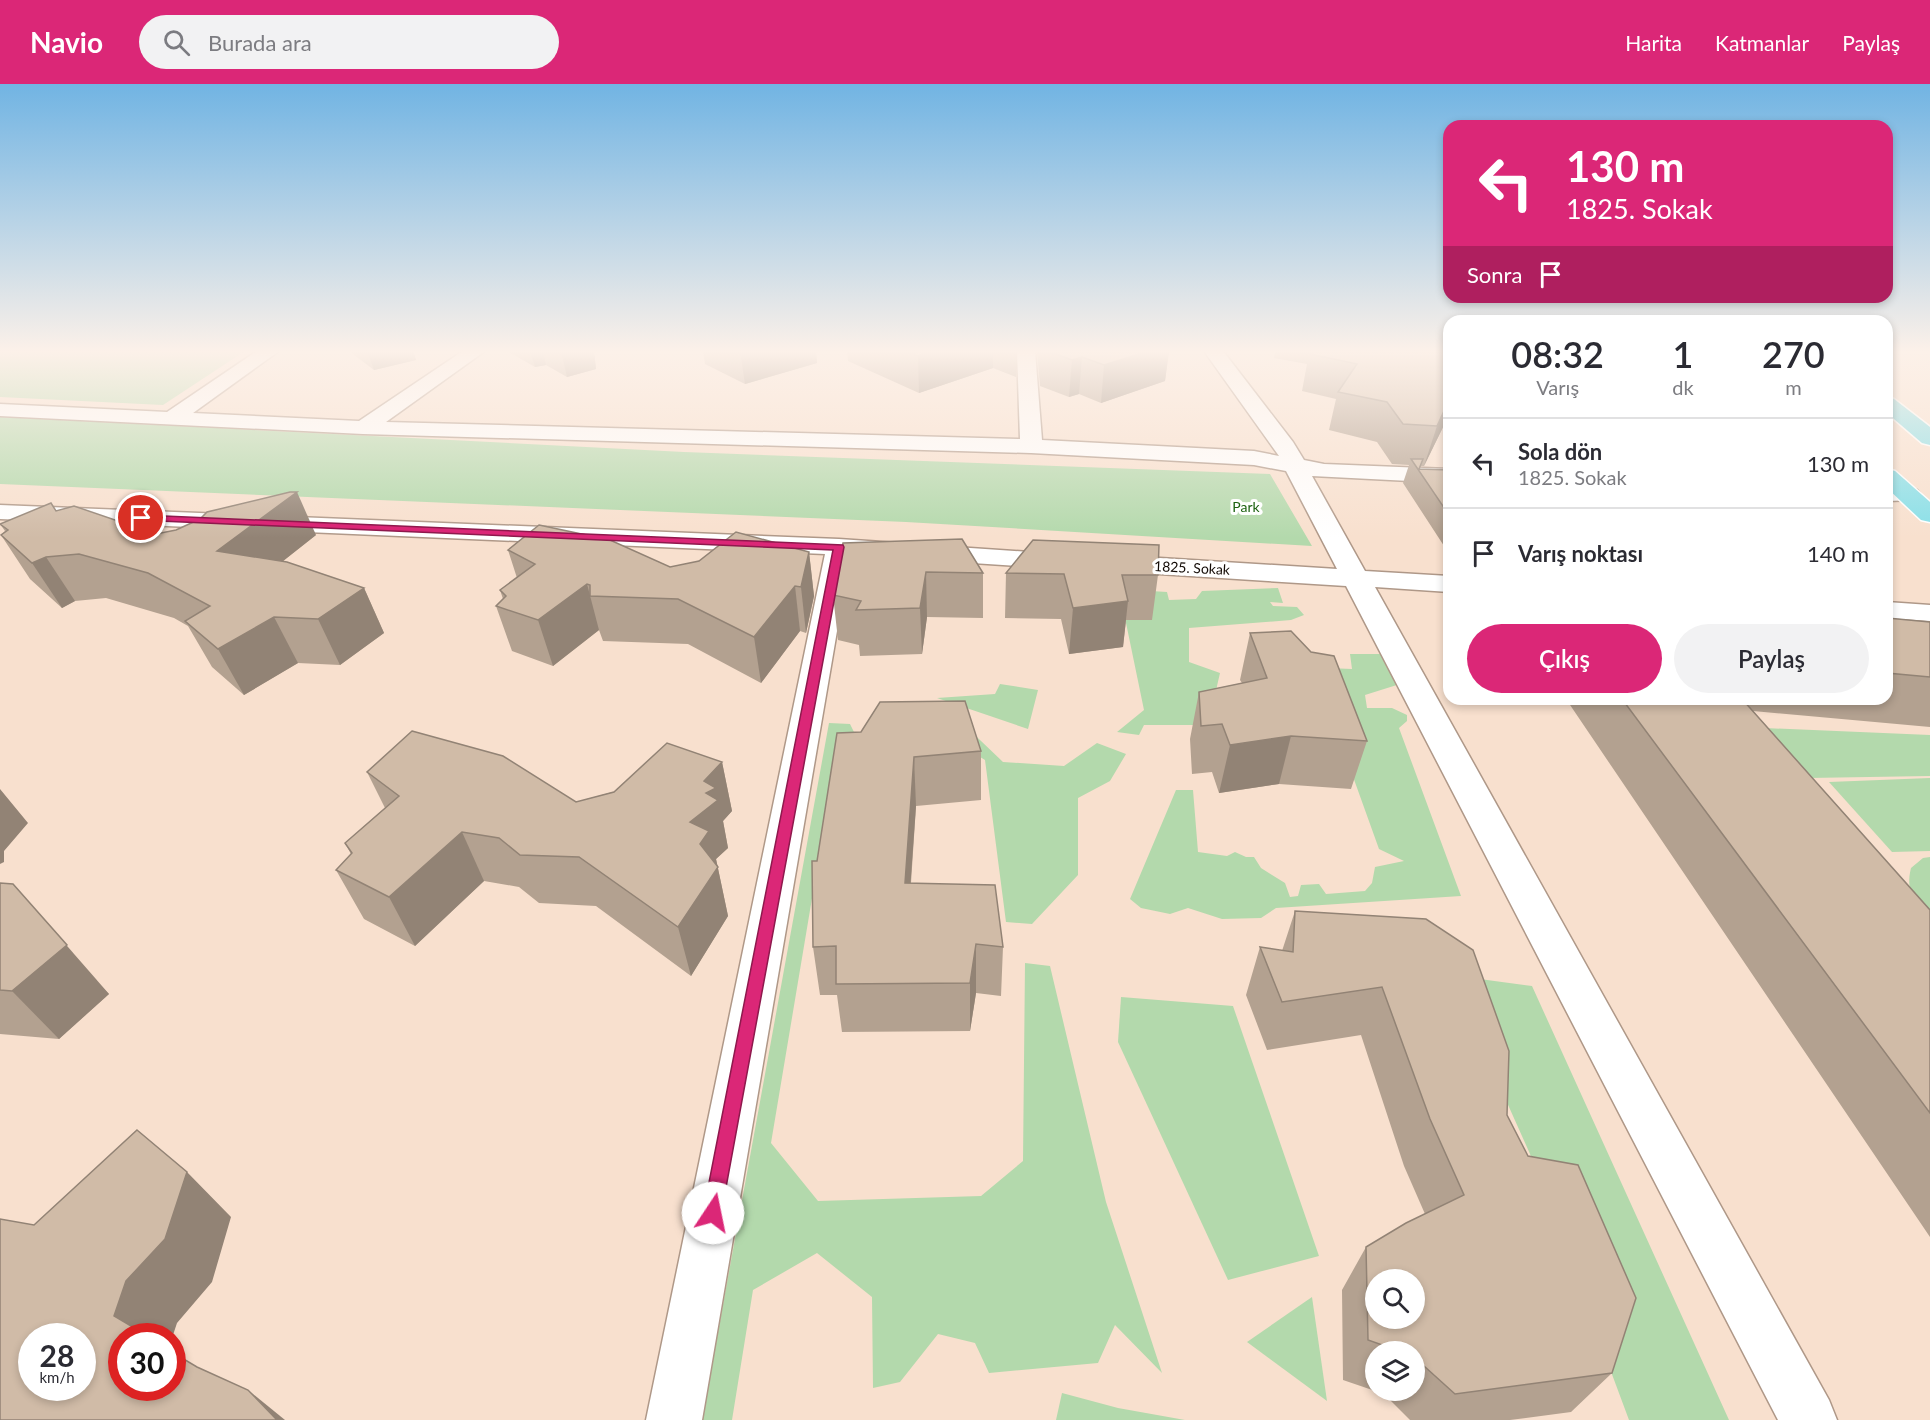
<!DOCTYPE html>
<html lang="tr">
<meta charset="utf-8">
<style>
:root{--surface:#fff;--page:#f2f2f3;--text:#2b2b33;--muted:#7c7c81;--line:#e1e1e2;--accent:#db2777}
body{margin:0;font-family:Lato,sans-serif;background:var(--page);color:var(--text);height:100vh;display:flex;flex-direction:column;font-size:22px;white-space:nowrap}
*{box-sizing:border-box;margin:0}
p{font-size:20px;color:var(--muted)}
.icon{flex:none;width:33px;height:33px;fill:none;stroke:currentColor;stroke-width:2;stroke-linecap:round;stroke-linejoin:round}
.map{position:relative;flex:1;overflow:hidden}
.drawer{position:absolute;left:1443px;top:231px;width:450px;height:390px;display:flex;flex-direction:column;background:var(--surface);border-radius:18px;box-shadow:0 3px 9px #0003}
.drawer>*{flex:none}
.hud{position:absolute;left:1443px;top:36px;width:450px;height:183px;border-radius:18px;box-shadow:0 3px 9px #0003;background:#db2777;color:#fff;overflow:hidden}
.tools{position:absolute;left:1365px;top:1185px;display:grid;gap:12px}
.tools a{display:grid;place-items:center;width:60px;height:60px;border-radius:50%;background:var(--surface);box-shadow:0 3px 9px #0003;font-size:30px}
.speed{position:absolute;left:18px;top:1239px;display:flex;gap:12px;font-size:30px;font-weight:700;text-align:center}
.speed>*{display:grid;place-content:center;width:78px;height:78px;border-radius:50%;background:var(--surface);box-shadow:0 3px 9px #0003;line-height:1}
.speed small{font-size:15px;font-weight:400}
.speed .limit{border:9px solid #d22;background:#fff;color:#111}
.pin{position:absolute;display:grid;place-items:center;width:51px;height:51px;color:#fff;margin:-26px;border:3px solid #fff;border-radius:50%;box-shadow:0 2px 6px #0007}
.me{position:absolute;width:66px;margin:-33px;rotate:11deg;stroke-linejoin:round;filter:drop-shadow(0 0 4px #0008)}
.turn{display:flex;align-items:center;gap:21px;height:126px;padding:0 24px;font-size:27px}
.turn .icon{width:78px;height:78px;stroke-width:2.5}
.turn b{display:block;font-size:42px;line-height:51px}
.then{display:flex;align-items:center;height:57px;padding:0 24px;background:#0003;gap:12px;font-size:22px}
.eta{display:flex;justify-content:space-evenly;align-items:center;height:102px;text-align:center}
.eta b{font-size:36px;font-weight:600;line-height:42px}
.button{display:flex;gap:12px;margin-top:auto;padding:12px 24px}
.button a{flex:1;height:69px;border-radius:36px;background:var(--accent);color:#fff;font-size:24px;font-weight:600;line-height:69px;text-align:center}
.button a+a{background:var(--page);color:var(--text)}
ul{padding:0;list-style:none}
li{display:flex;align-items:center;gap:18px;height:90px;padding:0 24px;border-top:2px solid var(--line)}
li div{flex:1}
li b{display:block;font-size:22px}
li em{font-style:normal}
header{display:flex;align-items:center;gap:36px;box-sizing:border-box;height:84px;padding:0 30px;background:var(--accent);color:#fff}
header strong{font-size:28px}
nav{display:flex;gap:33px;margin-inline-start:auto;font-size:21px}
.search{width:420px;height:54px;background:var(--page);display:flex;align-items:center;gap:15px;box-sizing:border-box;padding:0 21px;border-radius:33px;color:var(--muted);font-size:22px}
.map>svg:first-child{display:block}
.green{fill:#b3d9ac}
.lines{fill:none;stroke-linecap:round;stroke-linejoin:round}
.street-casing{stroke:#af9888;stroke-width:3}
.primary-casing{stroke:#fff;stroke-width:3}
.street{fill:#fff;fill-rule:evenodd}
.primary{fill:#86dfe8;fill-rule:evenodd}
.wall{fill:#b3a190;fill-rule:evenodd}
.shaded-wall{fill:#928375}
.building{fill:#d0bba7;stroke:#928375;stroke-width:1.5;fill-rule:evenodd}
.route{fill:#db2777;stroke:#8e194d;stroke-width:1.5}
.labels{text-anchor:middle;stroke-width:6;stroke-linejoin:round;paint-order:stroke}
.far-park-label{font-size:14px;fill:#1d6211;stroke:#fff}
.far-street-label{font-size:14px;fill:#120a05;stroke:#fff}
</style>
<header>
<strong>Navio</strong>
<div class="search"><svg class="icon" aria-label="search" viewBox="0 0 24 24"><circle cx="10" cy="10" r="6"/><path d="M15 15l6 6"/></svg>Burada ara</div>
<nav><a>Harita</a><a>Katmanlar</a><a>Paylaş</a></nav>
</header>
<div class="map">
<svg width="1930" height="1336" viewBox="0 0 1930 1336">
<rect width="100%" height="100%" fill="#f8e0ce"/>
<g class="green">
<path d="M0 267H245L163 321 0 313Z"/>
<path d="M0 333 684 368 1270 390 1312 462 906 438 0 400Z"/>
<path d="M1278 504 1283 519 1270 518 1273 522 1297 523 1304 531 1291 536 1189 544V578L1220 589 1208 641H1144L1139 651 1117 648 1144 626 1119 505 1167 508 1169 516 1196 515 1202 507Z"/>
<path d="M1350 570H1388L1400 600 1365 611 1367 624H1392L1407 631V637L1399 644 1461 812 1276 824 1261 834 1222 835 1188 824 1170 830 1141 824 1130 815 1176 706H1193L1198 768 1227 772 1235 768 1246 773H1254L1261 784 1285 799 1290 813 1298 812 1301 801 1319 800 1326 810 1365 807 1372 799 1375 783 1404 777 1379 765 1324 612 1328 584 1352 585Z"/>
<path d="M1000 600 1038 606 1028 645 937 614 995 610Z"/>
<path d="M958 635 1003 678 1064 682 1097 659 1126 670 1110 697 1078 714V791L1032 840 1006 838 985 676 951 655 833 689 771 1059 818 1117 981 1112 1023 1077 1025 879 1050 882 1106 1118 1162 1289 1115 1241 1098 1279 989 1289 975 1259 938 1250 900 1298 873 1304 872 1213 817 1169 753 1206 732 1336H702L829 639 850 640 857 654Z"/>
<path d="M1765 644 1930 651V692L1808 694Z"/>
<path d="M1930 694V767L1892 768 1829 698Z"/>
<path d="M1930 773V835C1915 817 1905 808 1911 784L1923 774Z"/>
<path d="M1450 891 1532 902 1729 1336H1629L1530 1070Z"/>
<path d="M1121 913 1233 922 1319 1172 1228 1196 1118 958Z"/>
<path d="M1312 1213 1327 1317 1247 1258Z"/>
<path d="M1062 1309 1118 1324 1185 1336H1056Z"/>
</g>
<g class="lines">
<defs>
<g id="street">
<path d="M257 267H279L193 329 359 337 463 267H485L386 338 1020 355 1017 267H1035L1042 356 1254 367 1279 372 1204 267H1223L1293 358 1304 376 1324 380 1449 385V399L1312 392 1365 487 1449 492V508L1375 503 1829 1316 1837 1336H1778L1346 502 1112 487 1103 485 1099 479 1103 473 1112 471 1337 485 1286 387 1254 381 1031 369 363 350 0 332V320L167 328Z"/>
<path d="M1887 403 1917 406 1921 411 1917 416 1887 417Z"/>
<path d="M0 421 839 455 1073 471 1077 477 1073 483 1064 485 850 471 702 1336H646L825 470 0 435Z"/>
<path d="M1887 518 1930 521V537L1887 534Z"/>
</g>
<g id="primary">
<path d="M1887 313 1894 315 1930 343V361L1922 359 1887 329Z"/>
<path d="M1887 385 1895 387 1930 418V438L1921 436 1887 404Z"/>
</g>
</defs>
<use href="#street" class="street-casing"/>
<use href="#primary" class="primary-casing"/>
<use href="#street" class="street"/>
<use href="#primary" class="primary"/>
</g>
<g class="wall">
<path d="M349 267H413L416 276 374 286Z"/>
<path d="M507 267H594L596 285 567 293 546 281 535 283Z"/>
<path d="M703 267H816L817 279 745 300 705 280Z"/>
<path d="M847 267H1016V293L993 284 919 309 848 277Z"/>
<path d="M1037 267H1169L1165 297 1101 319 1079 310 1069 313 1040 302Z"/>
<path d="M1275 267H1449V338L1446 337 1424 382H1421L1420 385 1449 386V465H1446L1403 399 1409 381 1392 380 1377 358 1329 346 1336 315 1302 307 1307 280 1274 274Z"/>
<path d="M56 427 156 450 316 451 283 477 364 504 384 549 340 581 298 579 244 611 212 583 188 542 174 534 106 514 75 517 62 524 30 495 1 451 5 447 0 440Z"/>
<path d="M843 459 983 489V534L927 533 922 570 860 572 859 561 838 556 833 511Z"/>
<path d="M508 466 670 483 809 468 814 512 806 549 800 547 761 599 688 560 603 557 599 546 553 582 512 567 496 522 503 515 500 506 517 494Z"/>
<path d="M1006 489 1158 491 1152 536H1126L1123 563 1069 570 1061 535 1005 534Z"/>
<path d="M1887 534 1930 538V643L1753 627 1930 826V1153L1566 615H1887Z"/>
<path d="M1250 549 1367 657 1351 705 1279 700 1219 709 1212 688 1192 690 1190 655 1199 608 1242 599 1240 596Z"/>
<path d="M861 648 981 667V716L916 722 911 799 1003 863 1001 912 976 909 970 947 842 948 837 911H820L813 863 817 777Z"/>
<path d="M722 678 732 727 723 737 728 764 716 775 728 832 691 892 596 822 539 819 519 803 484 797 415 862 364 835 336 786 351 770 345 759 385 724 367 688 576 718Z"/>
<path d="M0 799 109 910 59 955 0 950Z"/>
<path d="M1295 827 1426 835 1507 1031 1612 1289 1571 1328 1510 1336H1410L1384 1310 1343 1296 1342 1206 1366 1163 1425 1130 1404 1082 1361 951 1267 966 1246 911 1260 863 1282 867ZM1376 1268H1414V1306H1376Z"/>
</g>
<g class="shaded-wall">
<path d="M367 267H413L416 276 374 286Z"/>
<path d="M530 267H543L546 281 535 283Z"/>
<path d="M561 267H594L596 285 567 293Z"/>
<path d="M740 267H816L817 279 745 300Z"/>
<path d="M932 267H993V284L919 309 918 272Z"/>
<path d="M1149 267H1169L1165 297 1101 319 1104 281Z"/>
<path d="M1082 273 1079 310 1069 313 1072 276Z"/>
<path d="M1449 316V327L1446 337 1424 382 1437 342Z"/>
<path d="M297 408 316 451 240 511 217 467Z"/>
<path d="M809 468 814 512 806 549 801 503Z"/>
<path d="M46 473 75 517 62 524 32 479Z"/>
<path d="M926 488 927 533 922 570 920 524Z"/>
<path d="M587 500 599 546 553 582 538 536Z"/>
<path d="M795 502 800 547 761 599 754 553Z"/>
<path d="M364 504 384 549 340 581 318 535Z"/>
<path d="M1128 517 1123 563 1069 570 1073 524Z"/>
<path d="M274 533 298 579 244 611 218 565Z"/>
<path d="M1291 652 1279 700 1219 709 1230 661Z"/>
<path d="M914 673 916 722 907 848 905 799Z"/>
<path d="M722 678 732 727 723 737 728 764 716 775 728 832 691 892 678 843 690 738 704 697Z"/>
<path d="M0 705 28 739 4 767V778L0 780Z"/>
<path d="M462 748 484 797 415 862 389 813Z"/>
<path d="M13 800 109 910 59 955 12 907Z"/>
<path d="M976 860V909L970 947V899Z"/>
<path d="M187 1088 231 1133 212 1198 177 1239 172 1254V1252H141L114 1232 126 1197Z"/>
<path d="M248 1306 285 1336H277Z"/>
</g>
<g class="building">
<path d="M907 267H932L918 272Z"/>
<path d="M1048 267H1149L1104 281 1082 273 1072 276Z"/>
<path d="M1312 267H1449V316L1437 342 1403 340 1387 318 1338 308 1357 280 1310 270Z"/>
<path d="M1411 375H1423L1419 385 1449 386V431Z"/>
<path d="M290 408H297L217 467 287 478 364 504 318 535 274 533 218 565 185 537 210 522 148 489 79 470 46 473 32 479 1 451 8 446 0 440 51 419 56 427 74 422 156 450 176 446 200 435 207 428Z"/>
<path d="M539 441 610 456 670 483 699 477 736 448 809 468 801 503 795 502 754 553 678 515 590 512V501L587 500 538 536 496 522 506 512 500 506 535 480 508 466Z"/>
<path d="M962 455 983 489 926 488 920 524 856 526 861 517 833 511 843 459Z"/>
<path d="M1033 456 1159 461 1158 491H1122L1128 517 1073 524 1064 490 1006 489Z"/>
<path d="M1887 534 1930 538V593L1887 589Z"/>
<path d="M1291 547 1311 568 1334 572 1367 657 1291 652 1230 661 1222 640 1201 642 1199 608 1267 594 1250 549Z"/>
<path d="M1622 615H1742L1930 826V1029Z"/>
<path d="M965 617 981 667 914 673 905 799 995 801 1003 863 976 860 970 899 836 900V862L813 863 812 777H817L837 649 861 648 880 618Z"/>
<path d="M412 647 503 672 576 718 614 708 667 659 722 678 704 697 716 704 706 709 718 716 690 738 709 747 700 760 718 783 678 843 579 773 520 771 499 754 462 748 389 813 336 786 352 769 345 759 399 712 367 688Z"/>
<path d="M0 799 13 800 67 861 12 907 0 906Z"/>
<path d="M1295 827 1426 835 1473 866 1509 967 1507 1031 1528 1072 1578 1081 1636 1214 1612 1289 1455 1310 1414 1273V1268H1402L1368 1256 1366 1163 1406 1139 1464 1111 1430 1035 1382 903 1282 918 1260 863 1293 868ZM1376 1196H1414V1234H1376Z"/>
<path d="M137 1046 187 1088 165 1155 126 1197 114 1232 148 1252H122V1304H172V1268L197 1283 248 1306 277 1336H0V1135L34 1141ZM32 1252H82V1304H32Z"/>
</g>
<linearGradient id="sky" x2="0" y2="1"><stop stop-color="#71b4e3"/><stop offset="0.59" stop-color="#fcf1e9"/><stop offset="1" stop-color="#fcf1e9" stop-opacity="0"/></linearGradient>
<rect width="1930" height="454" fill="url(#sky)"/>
<path class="route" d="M141 431 843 461 844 463 720 1136 713 1139 706 1136 703 1129 833 466 137 436 136 434Z"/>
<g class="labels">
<g class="far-park-label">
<text x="1246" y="428">Park</text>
</g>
<g class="far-street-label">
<text transform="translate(1192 484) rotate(3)" y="5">1825. Sokak</text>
</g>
</g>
</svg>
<div class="tools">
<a><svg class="icon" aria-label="search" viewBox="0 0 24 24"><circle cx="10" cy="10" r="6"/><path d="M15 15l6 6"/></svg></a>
<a><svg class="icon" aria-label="layers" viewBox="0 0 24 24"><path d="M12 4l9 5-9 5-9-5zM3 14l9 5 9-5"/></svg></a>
</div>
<div class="speed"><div>28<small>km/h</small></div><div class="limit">30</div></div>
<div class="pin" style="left:141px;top:434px;background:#d93025"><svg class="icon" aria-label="arrive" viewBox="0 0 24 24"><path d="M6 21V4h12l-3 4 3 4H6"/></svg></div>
<svg class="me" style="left:713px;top:1129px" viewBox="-20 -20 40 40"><circle r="19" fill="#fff"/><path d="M0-13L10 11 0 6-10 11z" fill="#db2777"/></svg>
<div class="hud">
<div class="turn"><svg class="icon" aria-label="left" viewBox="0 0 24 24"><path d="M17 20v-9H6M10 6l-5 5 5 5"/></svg><div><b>130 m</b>1825. Sokak</div></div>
<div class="then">Sonra<svg class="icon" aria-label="arrive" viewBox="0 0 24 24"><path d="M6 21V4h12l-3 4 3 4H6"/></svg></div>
</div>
<section class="drawer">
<div class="eta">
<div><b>08:32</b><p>Varış</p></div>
<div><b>1</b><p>dk</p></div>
<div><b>270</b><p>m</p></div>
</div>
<ul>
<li><svg class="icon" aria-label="left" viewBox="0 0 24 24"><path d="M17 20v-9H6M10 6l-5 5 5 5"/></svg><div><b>Sola dön</b><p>1825. Sokak</p></div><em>130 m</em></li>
<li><svg class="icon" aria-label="arrive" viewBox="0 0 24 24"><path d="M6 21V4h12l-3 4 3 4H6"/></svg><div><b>Varış noktası</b></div><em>140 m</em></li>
</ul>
<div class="button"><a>Çıkış</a><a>Paylaş</a></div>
</section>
</div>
